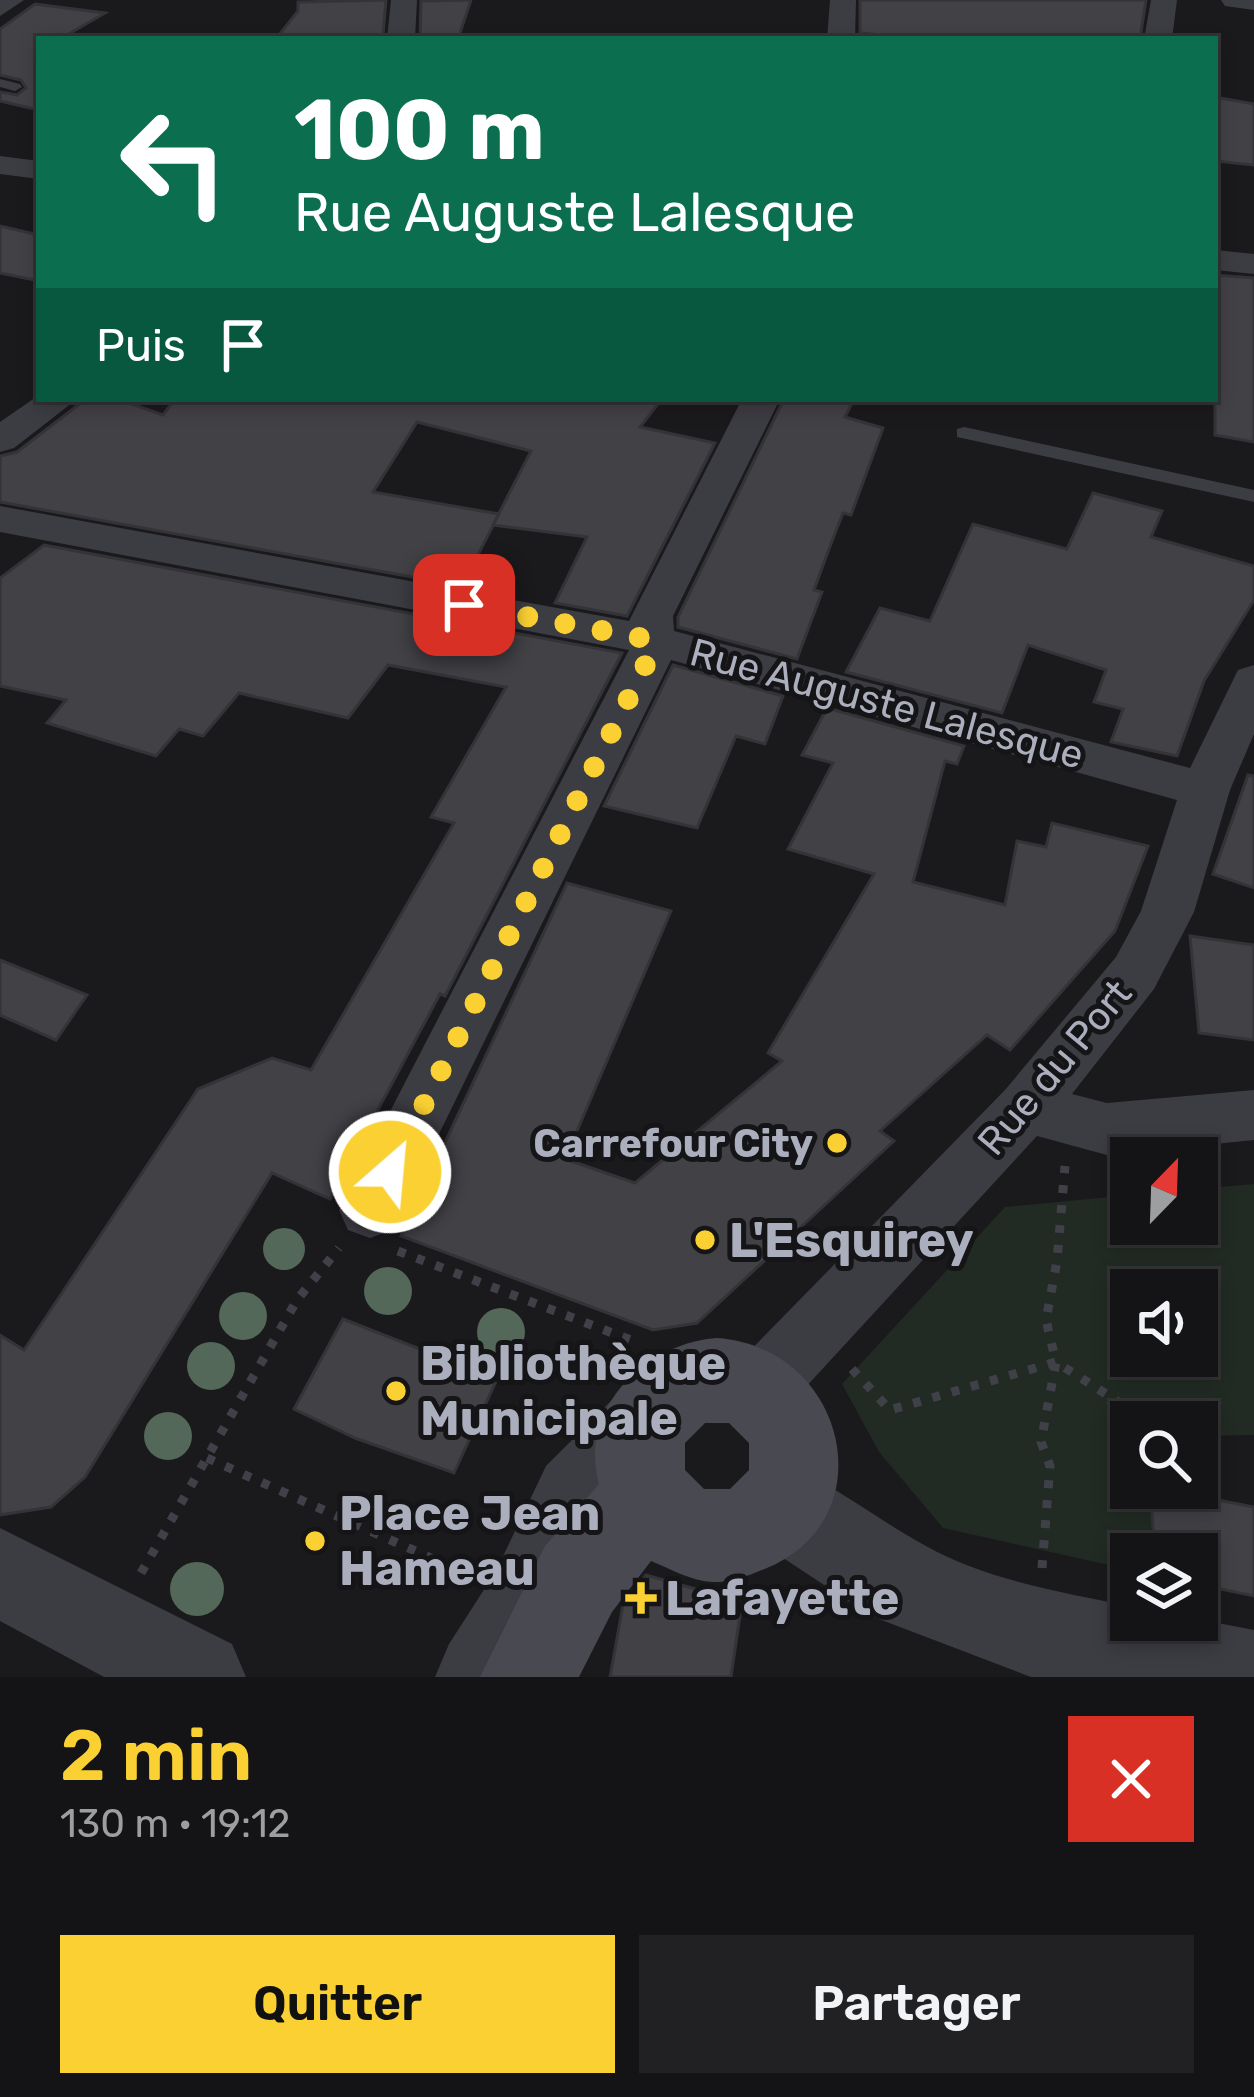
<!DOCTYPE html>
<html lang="fr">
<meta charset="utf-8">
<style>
:root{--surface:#141315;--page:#212022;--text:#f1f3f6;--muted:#9d9ea0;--line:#333234;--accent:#fad033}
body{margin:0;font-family:Rubik,sans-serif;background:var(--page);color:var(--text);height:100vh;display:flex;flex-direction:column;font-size:45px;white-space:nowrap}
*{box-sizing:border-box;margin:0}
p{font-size:39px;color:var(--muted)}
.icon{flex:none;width:66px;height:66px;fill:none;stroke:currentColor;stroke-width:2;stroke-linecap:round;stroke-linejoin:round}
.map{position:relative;height:1677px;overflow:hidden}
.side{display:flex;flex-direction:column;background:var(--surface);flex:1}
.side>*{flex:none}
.hud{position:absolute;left:36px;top:36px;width:1182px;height:366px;border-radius:0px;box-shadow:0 6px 18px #0003,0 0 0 3px var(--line);background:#0b6e4f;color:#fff;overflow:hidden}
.needle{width:78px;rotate:23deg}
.buttons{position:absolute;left:1110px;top:1137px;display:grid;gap:24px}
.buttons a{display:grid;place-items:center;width:108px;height:108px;border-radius:0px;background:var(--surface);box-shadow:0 6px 18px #0003,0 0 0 3px var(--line);font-size:60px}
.pin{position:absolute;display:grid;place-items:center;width:102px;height:102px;color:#fff;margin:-51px;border-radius:24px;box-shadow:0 6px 18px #0006}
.me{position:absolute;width:132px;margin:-66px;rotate:27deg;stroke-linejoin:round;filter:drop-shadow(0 0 9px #0008)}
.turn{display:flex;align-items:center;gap:42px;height:252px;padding:0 60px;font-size:54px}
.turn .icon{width:156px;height:156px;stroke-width:2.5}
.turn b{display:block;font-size:84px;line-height:102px}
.then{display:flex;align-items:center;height:114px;padding:0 60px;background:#0003;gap:24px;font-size:45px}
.round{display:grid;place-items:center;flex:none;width:126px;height:126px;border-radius:0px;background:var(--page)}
.head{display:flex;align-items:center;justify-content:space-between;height:204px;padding:0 60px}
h1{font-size:72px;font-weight:600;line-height:90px;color:var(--accent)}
.button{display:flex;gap:24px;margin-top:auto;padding:24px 60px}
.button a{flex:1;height:138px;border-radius:0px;background:var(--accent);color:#111;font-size:48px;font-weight:600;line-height:138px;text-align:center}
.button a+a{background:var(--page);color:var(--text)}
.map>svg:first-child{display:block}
.green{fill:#212a23;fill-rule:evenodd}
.building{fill:#414146;stroke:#343338;stroke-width:3}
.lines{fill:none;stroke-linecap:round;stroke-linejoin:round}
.path{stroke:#404148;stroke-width:9;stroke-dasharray:8 12;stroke-linecap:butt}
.service{fill:#3c3c43;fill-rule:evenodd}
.minor{fill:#3c3c43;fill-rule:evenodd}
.tertiary{fill:#3c3c43;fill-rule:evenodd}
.secondary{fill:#484951;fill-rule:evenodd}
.tree{fill:#536858}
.route{stroke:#fad033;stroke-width:21;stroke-dasharray:0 37.8}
.poi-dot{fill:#fad033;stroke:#151417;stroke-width:4.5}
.labels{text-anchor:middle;stroke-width:10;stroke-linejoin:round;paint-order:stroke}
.street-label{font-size:39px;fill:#abaebc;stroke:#151417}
.poi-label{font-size:39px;font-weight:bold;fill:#abaebc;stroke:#151417;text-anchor:end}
.near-poi-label{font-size:48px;font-weight:bold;fill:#abaebc;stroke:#151417;text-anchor:start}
</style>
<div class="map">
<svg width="1254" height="1677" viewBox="0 0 1254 1677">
<rect width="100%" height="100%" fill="#1a191c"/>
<path class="green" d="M1254 1184V1435L1197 1436V1422H1131V1488H1150L1155 1554H1131V1570L943 1528 879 1452 842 1384 1005 1207 1131 1195V1224H1197V1189ZM1131 1290H1197V1356H1131Z"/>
<g class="building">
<path d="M386 0 383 36 279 35 298 11V2Z"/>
<path d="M471 0 458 39 420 38 421 1Z"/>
<path d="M860 0H1146L1140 39H929L860 33Z"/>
<path d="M35 4 105 13 60 39H39V110L0 101V92L17 95 26 88 21 80 0 75V29Z"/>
<path d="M1215 97 1254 104V165L1215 161Z"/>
<path d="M0 226 39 235V281L0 273Z"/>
<path d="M1215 275 1254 278V442L1215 435Z"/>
<path d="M86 399H118L163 415 175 399H662L640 427 715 443 627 616 555 603 587 537 493 525 531 451 417 422 373 492 499 514 462 586 0 502V456L17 452Z"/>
<path d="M784 399H854L845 417 883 428 851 515 843 513 829 549 814 590 822 592 797 659 678 627V617Z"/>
<path d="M1093 493 1162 511 1151 537 1254 566V600L1204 681 1177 756 1111 742 1123 709 1094 702 1106 670 1028 645 1002 713 846 672 880 608 930 621 973 524 1067 549Z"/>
<path d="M44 545 622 653 445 996 440 994 330 1199 272 1173 85 1477 51 1507 0 1515V1335L24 1350 198 1089 272 1058 311 1070 454 823 431 817 506 687 388 665 348 718 239 693 203 736 179 729 156 756 47 723 66 700 0 686V578Z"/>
<path d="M673 665 783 696 765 744 736 736 697 828 604 806Z"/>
<path d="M827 708 964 746 957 764 945 761 913 882 1005 905 1017 841 1046 847 1052 823 1148 846 1115 931 1010 1050 987 1035 880 1131 894 1141 697 1323 653 1330 401 1236 567 883 671 911 565 1159 635 1183 782 1061 768 1053 874 874 788 849 833 763 802 755Z"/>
<path d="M1248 775 1254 776V888L1213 874Z"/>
<path d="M1190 936 1254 945V1040L1199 1033Z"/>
<path d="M0 960 87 995 56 1040 0 1015Z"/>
<path d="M343 1319 497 1379 454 1473 355 1438 294 1409Z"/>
<path d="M1150 1488H1202V1497L1254 1507V1596L1197 1584V1554H1155Z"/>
<path d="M646 1575 742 1602 731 1677H610L623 1605Z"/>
</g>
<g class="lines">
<g class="path">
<path d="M398 1251 636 1342"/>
<path d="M852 1369 890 1410 1056 1362 1046 1320 1057 1261 1065 1166"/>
<path d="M207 1458 469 1575"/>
<path d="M1042 1568 1050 1466 1041 1442 1056 1362 1120 1403"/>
<path d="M141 1573 297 1300 339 1248"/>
</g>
<g class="service">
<path d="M0 79 20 84 22 87 15 91 0 87Z"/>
<path d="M964 427 1254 490V502L957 437V429Z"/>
</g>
<g class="minor">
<path d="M0 0H24L0 16Z"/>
<path d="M391 0H417L415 39H387Z"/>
<path d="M830 0H856L855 39H827Z"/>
<path d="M1151 0H1177L1172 39H1144Z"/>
<path d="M1221 0H1254V10L1225 6Z"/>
<path d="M0 156 39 161V179L0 174Z"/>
<path d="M1215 250 1254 254V274L1215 270Z"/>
<path d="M39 395V399H77L14 448 0 452V422Z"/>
<path d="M742 399H780L673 616 674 631 1190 768 1238 670 1254 665V734L1230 790 1194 912 1154 989 1072 1094 1107 1103 1254 1090V1140L1107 1155 1037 1136 780 1415 756 1425 732 1415 722 1392 732 1369 1005 1090 1116 957 1141 911 1177 800 671 660 392 1230 370 1238 348 1230 339 1210 629 650 0 532V506L629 621Z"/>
</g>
<g class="tertiary">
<path d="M644 1386 674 1398 686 1428C667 1474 627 1492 606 1532 580 1579 563 1630 535 1677H435L449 1644 496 1571 546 1466 614 1398Z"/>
<path d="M781 1462C833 1483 876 1519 926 1546 987 1580 1063 1593 1131 1606V1620L1197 1619 1254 1630V1677H1031L871 1616 750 1536 738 1505 750 1474Z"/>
<path d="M0 1528 232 1644 246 1677H104L0 1621Z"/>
</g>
<path class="secondary" d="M717 1338C846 1347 887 1518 767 1568 749 1575 732 1583 713 1582 691 1581 671 1569 651 1561L612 1612 579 1677H480L545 1546 599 1484C578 1409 645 1343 717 1338ZM705 1423H729L749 1443V1470L730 1489H704L685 1470V1443Z"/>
</g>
<g class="tree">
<circle cx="284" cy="1249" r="21"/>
<circle cx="388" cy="1291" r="24"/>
<circle cx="243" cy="1316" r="24"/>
<circle cx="501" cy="1332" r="24"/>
<circle cx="211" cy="1366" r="24"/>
<circle cx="168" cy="1436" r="24"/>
<circle cx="197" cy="1589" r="27"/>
</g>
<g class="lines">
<path class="route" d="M390 1172 652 652 648 639 464 605"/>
</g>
<g class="poi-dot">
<circle cx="837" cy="1143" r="12"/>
<circle cx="705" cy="1240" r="12"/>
<circle cx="396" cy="1391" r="12"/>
<circle cx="315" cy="1541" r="12"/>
<path d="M635 1580h12v12h12v12h-12v12h-12v-12h-12v-12h12z"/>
</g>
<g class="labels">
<g class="street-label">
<text transform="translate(887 703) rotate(15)" y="14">Rue Auguste Lalesque</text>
<text transform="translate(1054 1067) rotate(-50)" y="14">Rue du Port</text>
</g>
<g class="poi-label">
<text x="813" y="1157">Carrefour City</text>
</g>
<g class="near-poi-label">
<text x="729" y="1257">L'Esquirey</text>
<text x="420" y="1380">Bibliothèque<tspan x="420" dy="55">Municipale</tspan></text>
<text x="339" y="1530">Place Jean<tspan x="339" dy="55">Hameau</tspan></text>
<text x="665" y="1615">Lafayette</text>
</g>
</g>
</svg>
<div class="buttons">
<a><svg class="needle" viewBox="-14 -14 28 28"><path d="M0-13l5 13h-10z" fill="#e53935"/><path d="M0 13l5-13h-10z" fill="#9d9ea0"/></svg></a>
<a><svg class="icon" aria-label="sound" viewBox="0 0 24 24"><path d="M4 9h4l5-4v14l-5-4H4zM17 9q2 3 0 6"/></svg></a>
<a><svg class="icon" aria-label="search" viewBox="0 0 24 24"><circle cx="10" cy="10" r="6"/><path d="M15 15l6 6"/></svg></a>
<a><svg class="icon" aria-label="layers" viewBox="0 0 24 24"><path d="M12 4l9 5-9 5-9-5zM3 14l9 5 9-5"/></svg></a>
</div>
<div class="pin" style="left:464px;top:605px;background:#d93025"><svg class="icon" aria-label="arrive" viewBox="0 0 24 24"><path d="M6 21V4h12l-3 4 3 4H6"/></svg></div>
<svg class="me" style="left:390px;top:1172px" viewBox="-20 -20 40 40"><circle r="17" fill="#fad033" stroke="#fff" stroke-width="3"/><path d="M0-11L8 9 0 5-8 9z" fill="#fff"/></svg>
<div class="hud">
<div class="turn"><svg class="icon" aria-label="left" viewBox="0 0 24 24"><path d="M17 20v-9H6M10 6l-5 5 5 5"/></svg><div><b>100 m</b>Rue Auguste Lalesque</div></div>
<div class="then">Puis<svg class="icon" aria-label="arrive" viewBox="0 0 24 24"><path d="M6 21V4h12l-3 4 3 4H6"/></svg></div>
</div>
</div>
<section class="side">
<div class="head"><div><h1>2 min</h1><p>130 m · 19:12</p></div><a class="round" style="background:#d93025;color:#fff"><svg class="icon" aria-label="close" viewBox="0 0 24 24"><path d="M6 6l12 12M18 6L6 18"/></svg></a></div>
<div class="button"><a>Quitter</a><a>Partager</a></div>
</section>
